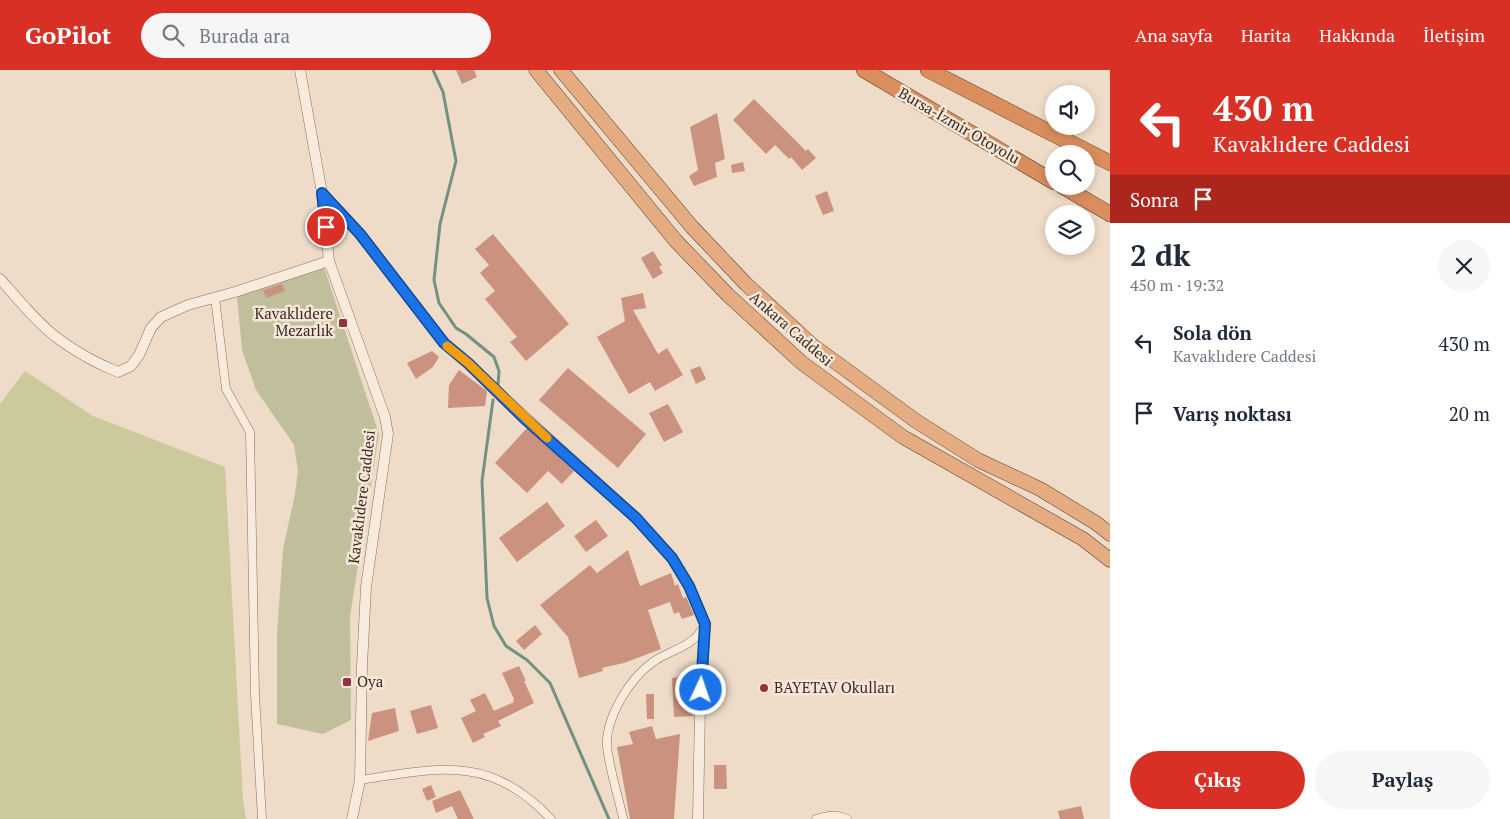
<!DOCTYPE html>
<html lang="tr">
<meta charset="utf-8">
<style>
:root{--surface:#fff;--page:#f6f6f7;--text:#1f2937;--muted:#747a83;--accent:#d93025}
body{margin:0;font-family:"PT Serif",serif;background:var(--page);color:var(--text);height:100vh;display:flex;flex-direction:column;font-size:19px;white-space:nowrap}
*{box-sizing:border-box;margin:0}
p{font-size:16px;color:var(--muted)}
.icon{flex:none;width:28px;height:28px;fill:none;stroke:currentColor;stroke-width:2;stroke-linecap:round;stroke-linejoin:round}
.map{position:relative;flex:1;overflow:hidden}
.details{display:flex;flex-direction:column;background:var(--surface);width:400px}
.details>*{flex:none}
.guide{background:#d93025;color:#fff;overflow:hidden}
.fabs{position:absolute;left:1045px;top:15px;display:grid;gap:10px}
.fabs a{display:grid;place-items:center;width:50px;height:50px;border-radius:50%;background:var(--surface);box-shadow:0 2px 8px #0003;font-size:25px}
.pin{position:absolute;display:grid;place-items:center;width:42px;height:42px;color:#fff;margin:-21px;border:2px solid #fff;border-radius:50%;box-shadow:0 1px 5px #0007}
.me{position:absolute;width:55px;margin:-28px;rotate:3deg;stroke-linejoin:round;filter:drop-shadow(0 0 4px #0008)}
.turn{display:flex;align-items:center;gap:18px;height:105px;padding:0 20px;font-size:22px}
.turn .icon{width:65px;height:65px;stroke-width:2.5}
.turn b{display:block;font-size:35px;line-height:42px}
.then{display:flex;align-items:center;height:48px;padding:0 20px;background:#0003;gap:10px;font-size:19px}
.round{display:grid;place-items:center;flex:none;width:52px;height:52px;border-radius:26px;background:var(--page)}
.overview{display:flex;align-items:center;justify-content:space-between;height:85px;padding:0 20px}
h1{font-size:30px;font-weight:700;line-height:38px}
.cta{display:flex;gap:10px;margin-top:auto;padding:10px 20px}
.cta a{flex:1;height:58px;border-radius:30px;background:var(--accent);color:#fff;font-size:20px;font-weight:700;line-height:58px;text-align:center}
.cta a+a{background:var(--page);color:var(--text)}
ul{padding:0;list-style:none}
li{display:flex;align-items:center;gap:15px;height:70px;padding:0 20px}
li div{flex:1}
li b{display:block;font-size:19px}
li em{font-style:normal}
header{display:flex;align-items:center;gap:30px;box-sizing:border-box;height:70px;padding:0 25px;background:var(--accent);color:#fff}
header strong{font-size:24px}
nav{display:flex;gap:28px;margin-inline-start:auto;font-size:18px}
.search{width:350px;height:45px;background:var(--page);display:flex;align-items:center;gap:12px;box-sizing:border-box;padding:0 18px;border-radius:28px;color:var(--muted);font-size:19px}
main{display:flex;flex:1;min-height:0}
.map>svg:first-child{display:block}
.green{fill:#ccc99c}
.cemetery{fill:#c1bf9b}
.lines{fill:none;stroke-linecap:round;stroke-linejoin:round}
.stream{stroke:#709183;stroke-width:3}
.building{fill:#cb927f}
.minor-casing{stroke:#8a6d5d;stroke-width:9}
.tertiary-casing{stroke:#8a6d5d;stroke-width:11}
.trunk-casing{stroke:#583d31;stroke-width:15}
.motorway-casing{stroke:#583d31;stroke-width:16}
.minor{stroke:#f8ebdc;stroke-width:8}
.tertiary{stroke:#f8ebdc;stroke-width:10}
.trunk{stroke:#e4ac80;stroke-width:14}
.motorway{stroke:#da8d5d;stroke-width:15}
.route-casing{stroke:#114b97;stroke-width:12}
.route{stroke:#1a73e8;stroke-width:9}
.slow{stroke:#f59e0b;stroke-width:9}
.poi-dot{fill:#972f42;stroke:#f5e8d8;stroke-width:2}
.labels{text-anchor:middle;stroke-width:5;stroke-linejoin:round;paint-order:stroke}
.street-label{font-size:15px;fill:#3b2921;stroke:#f5e8d8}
.poi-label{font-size:15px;fill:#3b2921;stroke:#f5e8d8;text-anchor:start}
</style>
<header>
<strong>GoPilot</strong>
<div class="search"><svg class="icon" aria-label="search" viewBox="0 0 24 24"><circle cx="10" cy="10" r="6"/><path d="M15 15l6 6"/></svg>Burada ara</div>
<nav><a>Ana sayfa</a><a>Harita</a><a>Hakkında</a><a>İletişim</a></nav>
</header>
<main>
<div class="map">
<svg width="1110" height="749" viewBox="0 0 1110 749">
<rect width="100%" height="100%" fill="#eedcc8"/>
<path class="green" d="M25 301 93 346 225 397 243 730 246 749H0V334Z"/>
<path class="cemetery" d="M323 194 379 364 350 546 351 650 323 664 277 654V564L283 479 295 424 298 401 294 375 256 320 242 280 237 226Z"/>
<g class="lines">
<g class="stream">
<path d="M433 0 443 22 456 91 440 154 434 210 439 233 456 258 466 264 494 287 499 301 498 315"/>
<path d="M493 330 482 411 487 528 494 556 506 576 527 590 550 613 609 749"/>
</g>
</g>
<g class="building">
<path d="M456 0H474L477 7 462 14Z"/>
<path d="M754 29 806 81 808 79 816 88 802 100 791 87 789 89 775 75 766 84 733 50Z"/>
<path d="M717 43 725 89 715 93 717 107 694 116 689 106 698 100 690 57Z"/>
<path d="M743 92 745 101 732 103 731 95Z"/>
<path d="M827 121 834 141 823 145 815 126Z"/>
<path d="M493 164 569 254 526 291 510 272 517 267 485 229 495 221 480 203 489 195 475 179Z"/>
<path d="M653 181 662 195 659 197 663 203 653 209 641 188Z"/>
<path d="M282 214 285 221 266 228 263 220Z"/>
<path d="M643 223 646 238 633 240 658 284 667 278 683 305 655 321 650 312 629 324 597 267 625 251 621 228Z"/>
<path d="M432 281 439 287 433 297 416 309 407 293Z"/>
<path d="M700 296 706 309 696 314 690 300Z"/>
<path d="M568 298 646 364 618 398 539 330Z"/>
<path d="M459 300 487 321 485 336 448 338 449 315Z"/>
<path d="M668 334 683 362 664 372 649 343Z"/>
<path d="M527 358 574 401 562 414 548 401 527 423 495 393Z"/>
<path d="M547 432 565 456 517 492 499 468Z"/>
<path d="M596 450 608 466 586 482 574 466Z"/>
<path d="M628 480 640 516 671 503 675 516 678 514 683 528 686 527 694 545 682 549 679 542 674 544 670 532 648 540 661 579 624 593 602 598 603 601 579 608 568 567 540 535 590 495 597 503Z"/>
<path d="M535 555 542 564 524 580 516 571Z"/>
<path d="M519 596 526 611H524L534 633 498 651 501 656 483 664 485 667 473 673 461 648 476 641 470 630 485 623 494 641 514 632 513 630 514 629 502 603Z"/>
<path d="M691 606 693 646 674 647 672 608Z"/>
<path d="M646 624H654V649H647Z"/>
<path d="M431 635 438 658 417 664 410 641Z"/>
<path d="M395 638 399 661 368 671 372 643Z"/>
<path d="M652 656 656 669 680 664 674 749H630L617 677 633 674 629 662Z"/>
<path d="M714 695H726L727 719H714Z"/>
<path d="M431 715 436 727 427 731 422 719Z"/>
<path d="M460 720 474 749H458L452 736 436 743 432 731Z"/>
<path d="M1081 736 1084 749H1060L1058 741Z"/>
</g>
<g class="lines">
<defs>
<g id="minor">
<path d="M215 228 226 319 250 362 255 625 262 749"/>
<path d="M360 710C439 698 490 684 551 749"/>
<path d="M623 748C618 725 610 701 607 677 605 648 630 608 653 592 666 582 685 579 696 567 699 564 702 559 705 555"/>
<path d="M816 749C828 745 836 744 847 749"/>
</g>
<g id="tertiary">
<path d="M300 0 322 123 329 191 385 347 388 364 366 517 362 596 360 710 352 749"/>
<path d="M322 123 360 164 444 273 467 293 525 347 636 448 672 488 689 516 705 554 700 637 698 749"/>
<path d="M0 209C17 228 40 256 60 270 78 283 98 294 118 302L131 296 139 285 151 258 161 247 188 235 235 222 329 191"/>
</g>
<g id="trunk">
<path d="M536 0 675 170 728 225 802 293 903 367 1083 469 1110 490"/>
<path d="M561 0 692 157 746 214 812 275 916 351 978 390 1040 419 1096 453 1110 464"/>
</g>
<g id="motorway">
<path d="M864 0 1054 112"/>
<path d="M928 0 1110 93"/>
<path d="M1062 116 1110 144"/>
</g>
</defs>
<use href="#minor" class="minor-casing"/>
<use href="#tertiary" class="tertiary-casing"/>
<use href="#trunk" class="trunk-casing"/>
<use href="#motorway" class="motorway-casing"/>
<use href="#minor" class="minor"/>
<use href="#tertiary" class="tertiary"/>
<use href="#trunk" class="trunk"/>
<use href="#motorway" class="motorway"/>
</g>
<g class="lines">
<defs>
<path id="route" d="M326 157 322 123 360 164 444 273 468 293 524 348 636 448 672 488 689 516 705 554 701 620"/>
</defs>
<use href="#route" class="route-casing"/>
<use href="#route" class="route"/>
<path class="slow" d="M447 276 468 293 547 368"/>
</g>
<g class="poi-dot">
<rect x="338" y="248" width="10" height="10" rx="2.5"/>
<rect x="342" y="607" width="10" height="10" rx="2.5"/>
<circle cx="764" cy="618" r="5"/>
</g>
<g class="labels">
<g class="street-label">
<text transform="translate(959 56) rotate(30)" y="5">Bursa-İzmir Otoyolu</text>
<text transform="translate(791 259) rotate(41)" y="5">Ankara Caddesi</text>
<text transform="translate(362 427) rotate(-83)" y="5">Kavaklıdere Caddesi</text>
</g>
<g class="poi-label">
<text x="333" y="249" text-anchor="end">Kavaklıdere<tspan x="333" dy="17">Mezarlık</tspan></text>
<text x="357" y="617">Oya</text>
<text x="774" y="623">BAYETAV Okulları</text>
</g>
</g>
</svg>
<div class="fabs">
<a><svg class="icon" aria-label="sound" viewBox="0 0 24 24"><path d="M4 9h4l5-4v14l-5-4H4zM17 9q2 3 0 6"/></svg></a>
<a><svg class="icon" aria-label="search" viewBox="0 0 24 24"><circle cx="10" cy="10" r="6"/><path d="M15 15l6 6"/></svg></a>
<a><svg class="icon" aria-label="layers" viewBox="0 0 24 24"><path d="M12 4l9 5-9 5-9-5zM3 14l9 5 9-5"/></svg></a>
</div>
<div class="pin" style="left:326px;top:157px;background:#d93025"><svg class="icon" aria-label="arrive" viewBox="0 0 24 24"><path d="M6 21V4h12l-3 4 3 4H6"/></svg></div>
<svg class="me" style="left:701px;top:620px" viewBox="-20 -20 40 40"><circle r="17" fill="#1a73e8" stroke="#fff" stroke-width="3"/><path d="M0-11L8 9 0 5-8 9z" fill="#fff"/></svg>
</div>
<section class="details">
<div class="guide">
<div class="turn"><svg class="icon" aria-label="left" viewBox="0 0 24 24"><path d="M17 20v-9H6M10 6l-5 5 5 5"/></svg><div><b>430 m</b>Kavaklıdere Caddesi</div></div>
<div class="then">Sonra<svg class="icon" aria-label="arrive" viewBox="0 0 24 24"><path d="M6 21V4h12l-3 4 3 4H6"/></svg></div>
</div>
<div class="overview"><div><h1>2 dk</h1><p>450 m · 19:32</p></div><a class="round"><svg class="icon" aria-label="close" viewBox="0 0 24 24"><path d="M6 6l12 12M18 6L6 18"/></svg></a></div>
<ul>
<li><svg class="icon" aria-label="left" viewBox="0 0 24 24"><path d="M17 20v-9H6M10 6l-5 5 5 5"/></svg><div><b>Sola dön</b><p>Kavaklıdere Caddesi</p></div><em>430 m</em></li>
<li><svg class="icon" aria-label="arrive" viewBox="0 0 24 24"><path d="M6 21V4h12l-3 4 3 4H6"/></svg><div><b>Varış noktası</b></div><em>20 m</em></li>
</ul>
<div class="cta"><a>Çıkış</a><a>Paylaş</a></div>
</section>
</main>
